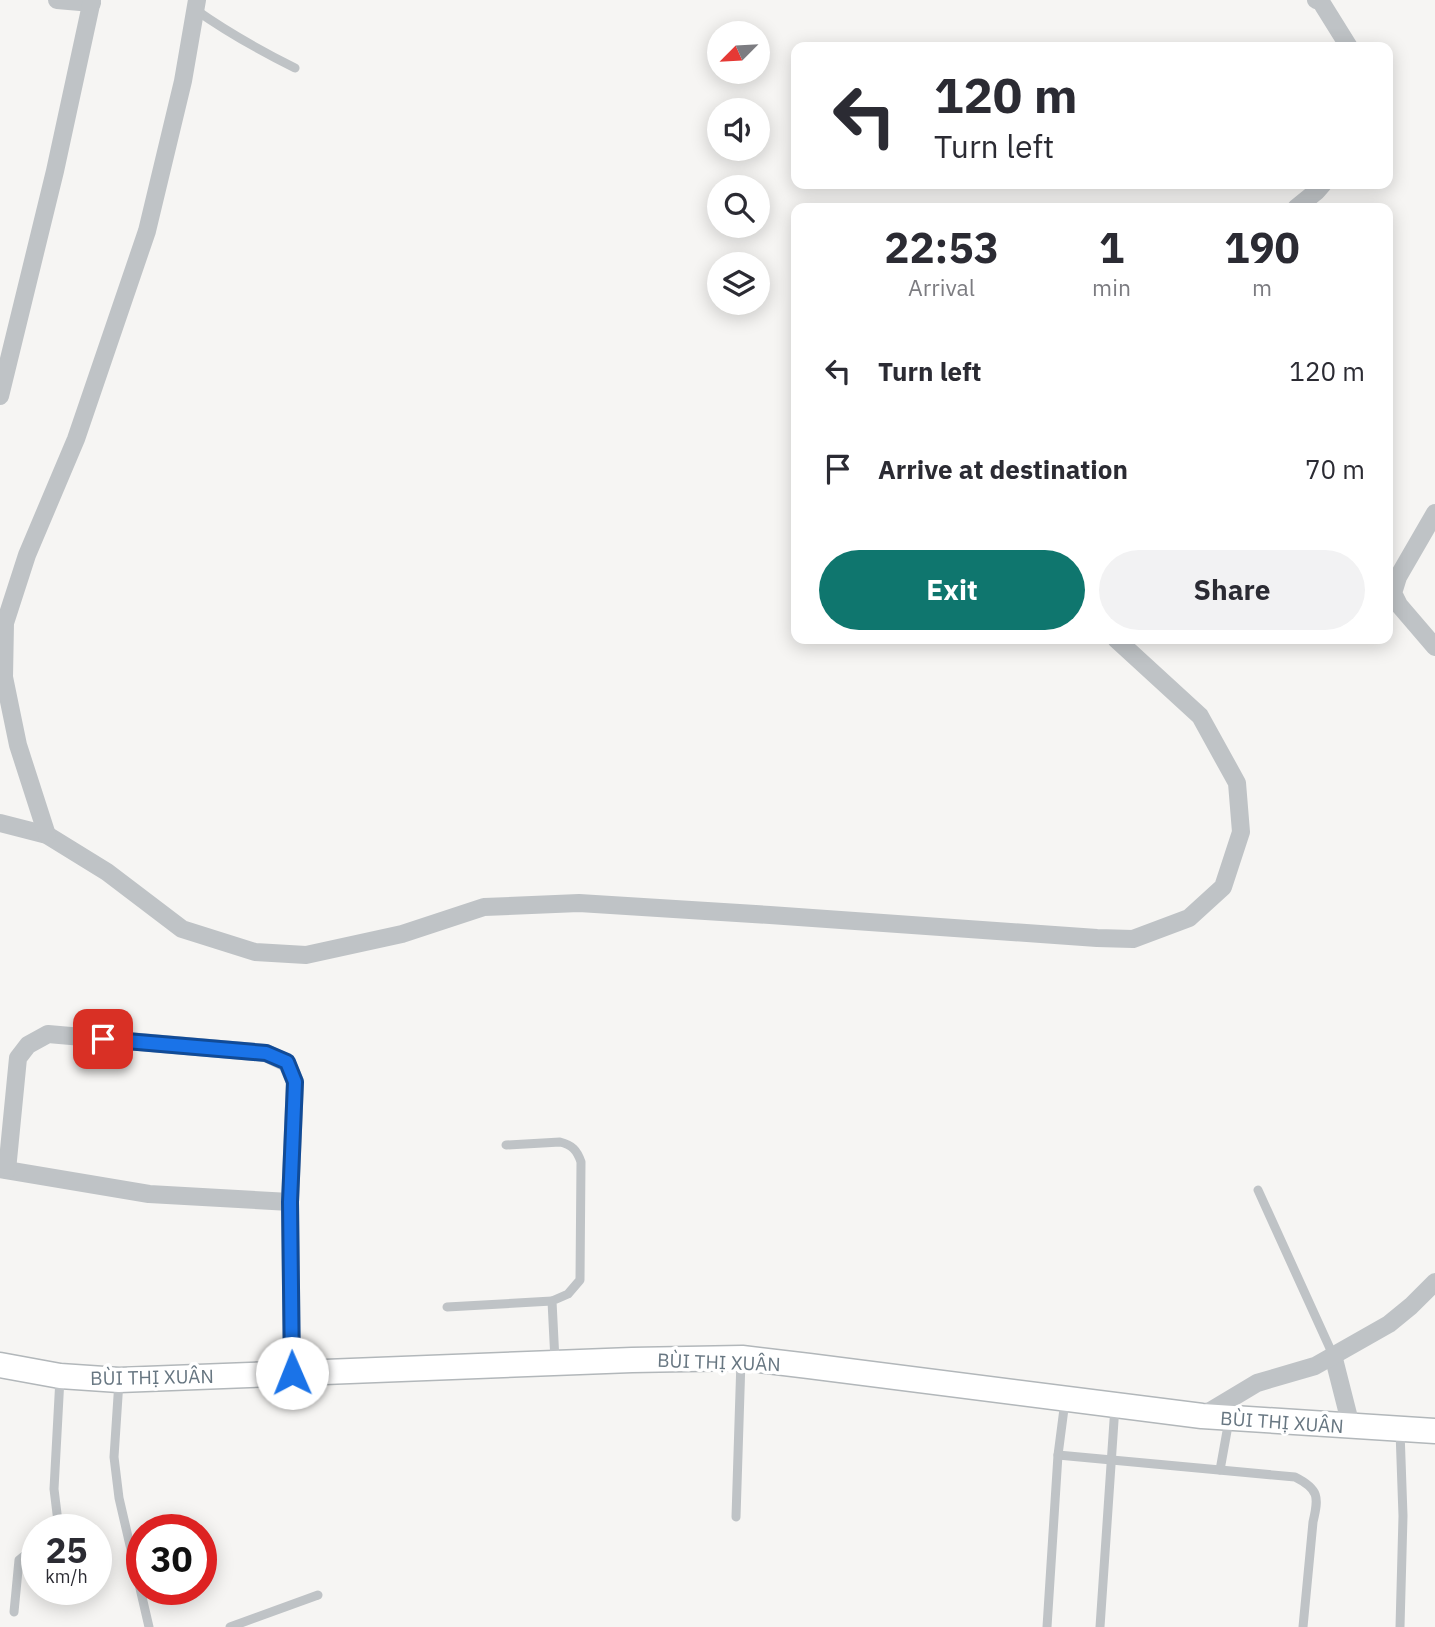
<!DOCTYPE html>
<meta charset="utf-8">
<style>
:root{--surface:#fff;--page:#f2f2f3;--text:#2b2b33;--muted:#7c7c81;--accent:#0f766e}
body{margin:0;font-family:"IBM Plex Sans",sans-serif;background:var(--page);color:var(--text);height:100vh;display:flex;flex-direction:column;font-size:26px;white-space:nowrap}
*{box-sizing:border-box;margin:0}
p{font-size:23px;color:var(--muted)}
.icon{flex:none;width:38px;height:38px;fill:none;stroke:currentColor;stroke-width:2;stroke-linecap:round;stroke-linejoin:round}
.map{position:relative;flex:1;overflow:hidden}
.side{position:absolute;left:791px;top:203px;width:602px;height:441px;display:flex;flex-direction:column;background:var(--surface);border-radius:14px;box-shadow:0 4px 18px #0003}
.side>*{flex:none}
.top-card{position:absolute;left:791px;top:42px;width:602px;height:147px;border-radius:14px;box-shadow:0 4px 18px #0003;background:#fff;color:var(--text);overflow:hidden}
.needle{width:46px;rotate:246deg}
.tools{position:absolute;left:707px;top:21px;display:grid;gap:14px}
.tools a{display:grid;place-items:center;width:63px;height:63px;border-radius:50%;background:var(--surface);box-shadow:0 4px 18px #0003;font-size:35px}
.speed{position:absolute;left:21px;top:1514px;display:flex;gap:14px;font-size:35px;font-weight:700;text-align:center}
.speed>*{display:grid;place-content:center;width:91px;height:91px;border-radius:50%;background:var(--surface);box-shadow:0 4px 18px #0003;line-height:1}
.speed small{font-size:18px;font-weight:400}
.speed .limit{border:10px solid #d22;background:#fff;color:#111}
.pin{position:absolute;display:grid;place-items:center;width:60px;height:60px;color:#fff;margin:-30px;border-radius:14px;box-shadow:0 4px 10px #0006}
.me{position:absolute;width:77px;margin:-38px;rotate:359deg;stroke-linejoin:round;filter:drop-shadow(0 0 5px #0008)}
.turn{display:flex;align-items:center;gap:24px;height:147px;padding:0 28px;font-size:32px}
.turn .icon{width:91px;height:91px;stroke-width:2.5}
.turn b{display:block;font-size:49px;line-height:60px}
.eta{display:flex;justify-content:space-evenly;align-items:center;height:119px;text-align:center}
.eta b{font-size:42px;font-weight:800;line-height:49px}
.cta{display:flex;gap:14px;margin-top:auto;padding:14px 28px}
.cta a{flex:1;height:80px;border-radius:42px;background:var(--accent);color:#fff;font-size:28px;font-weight:800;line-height:80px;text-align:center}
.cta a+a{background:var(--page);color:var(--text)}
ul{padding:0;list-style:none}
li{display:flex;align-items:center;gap:21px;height:98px;padding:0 28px}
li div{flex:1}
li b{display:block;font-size:26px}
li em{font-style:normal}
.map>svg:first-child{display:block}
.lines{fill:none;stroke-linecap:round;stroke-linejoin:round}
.secondary-casing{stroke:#b2b7ba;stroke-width:27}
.service{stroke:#bfc3c6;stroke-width:9}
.minor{stroke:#bfc3c6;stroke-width:18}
.secondary{stroke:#fff;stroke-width:24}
.route-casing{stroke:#114b97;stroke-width:18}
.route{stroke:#1a73e8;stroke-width:12}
.labels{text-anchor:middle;stroke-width:7;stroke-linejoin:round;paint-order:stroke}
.street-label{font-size:19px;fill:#677681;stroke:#fff}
</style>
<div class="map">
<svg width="1435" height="1627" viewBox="0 0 1435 1627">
<rect width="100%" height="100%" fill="#f6f5f3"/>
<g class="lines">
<defs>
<path id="secondary" d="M0 1365 60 1376 119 1380 632 1360 742 1358 809 1366 1202 1416 1435 1431"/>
</defs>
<use href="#secondary" class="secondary-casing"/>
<g class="service">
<path d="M196 10C227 32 261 51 295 68"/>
<path d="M506 1145 560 1142C572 1145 577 1150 581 1162L580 1280 568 1294 552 1301 555 1361"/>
<path d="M1258 1190 1333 1355"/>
<path d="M447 1307 552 1301"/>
<path d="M119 1381 114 1457 119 1498 149 1627"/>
<path d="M1058 1455 1295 1477C1319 1489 1319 1497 1313 1522L1303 1627"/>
<path d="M1220 1470 1229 1420"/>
<path d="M736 1517 741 1360"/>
<path d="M59 1530 54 1489 60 1378"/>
<path d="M14 1612 19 1560 29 1552 37 1549"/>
<path d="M230 1627 318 1595"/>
<path d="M1047 1627 1058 1455 1065 1401"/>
<path d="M1100 1627 1115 1406"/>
<path d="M1400 1627 1403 1516 1400 1431"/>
</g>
<g class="minor">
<path d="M57 0 92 3"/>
<path d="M1316 0 1321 2 1349 47"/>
<path d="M1296 208 1317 191 1323 184"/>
<path d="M0 396 55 171 92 0"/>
<path d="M1435 513 1398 577 1393 593 1399 605 1435 647"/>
<path d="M0 823 47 835 107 872 182 929 255 952 306 955 402 934 484 907 579 903 770 915 1097 938 1133 939 1189 918 1223 887 1241 832 1237 783 1200 716 1116 639"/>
<path d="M47 835 18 745 4 677 5 623 27 555 76 439 147 231 183 81 197 0"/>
<path d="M0 1169 149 1194 290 1202"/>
<path d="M7 1170 18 1058 28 1045 48 1034 266 1053 287 1063 295 1082 290 1202 292 1373"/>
<path d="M1333 1355 1351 1426"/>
<path d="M1202 1416 1257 1383 1315 1366 1389 1324 1411 1306 1435 1282"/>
</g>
<use href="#secondary" class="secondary"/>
</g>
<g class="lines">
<defs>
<path id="route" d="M103 1039 266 1053 287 1062 295 1082 290 1202 292 1373"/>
</defs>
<use href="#route" class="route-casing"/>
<use href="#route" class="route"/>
</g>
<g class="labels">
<g class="street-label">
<text transform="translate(719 1362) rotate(2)" y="7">BÙI THỊ XUÂN</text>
<text transform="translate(152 1377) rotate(-1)" y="7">BÙI THỊ XUÂN</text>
<text transform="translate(1282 1422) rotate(4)" y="7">BÙI THỊ XUÂN</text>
</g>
</g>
</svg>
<div class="tools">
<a><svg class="needle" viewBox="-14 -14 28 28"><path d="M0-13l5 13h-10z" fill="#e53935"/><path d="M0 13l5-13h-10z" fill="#7c7c81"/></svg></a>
<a><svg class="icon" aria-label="sound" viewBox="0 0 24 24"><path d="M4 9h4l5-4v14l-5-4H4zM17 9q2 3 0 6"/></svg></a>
<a><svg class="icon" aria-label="search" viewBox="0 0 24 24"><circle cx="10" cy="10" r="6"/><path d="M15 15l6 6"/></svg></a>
<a><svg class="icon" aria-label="layers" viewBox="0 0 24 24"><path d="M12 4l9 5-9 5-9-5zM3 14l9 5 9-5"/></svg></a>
</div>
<div class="speed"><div>25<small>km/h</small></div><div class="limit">30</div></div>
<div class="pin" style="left:103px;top:1039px;background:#d93025"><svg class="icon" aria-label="arrive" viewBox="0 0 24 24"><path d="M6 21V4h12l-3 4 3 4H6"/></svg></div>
<svg class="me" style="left:292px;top:1373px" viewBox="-20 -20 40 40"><circle r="19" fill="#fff"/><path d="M0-13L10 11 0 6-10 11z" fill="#1a73e8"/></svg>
<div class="top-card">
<div class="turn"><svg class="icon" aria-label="left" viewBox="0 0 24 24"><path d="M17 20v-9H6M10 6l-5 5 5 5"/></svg><div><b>120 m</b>Turn left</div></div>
</div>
<section class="side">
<div class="eta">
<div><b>22:53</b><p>Arrival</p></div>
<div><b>1</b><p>min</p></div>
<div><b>190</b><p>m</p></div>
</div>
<ul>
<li><svg class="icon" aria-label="left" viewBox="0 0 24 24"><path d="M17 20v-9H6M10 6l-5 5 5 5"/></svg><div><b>Turn left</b></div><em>120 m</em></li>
<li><svg class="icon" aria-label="arrive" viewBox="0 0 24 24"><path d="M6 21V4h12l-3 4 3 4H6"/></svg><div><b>Arrive at destination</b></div><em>70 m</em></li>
</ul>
<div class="cta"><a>Exit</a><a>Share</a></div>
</section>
</div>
